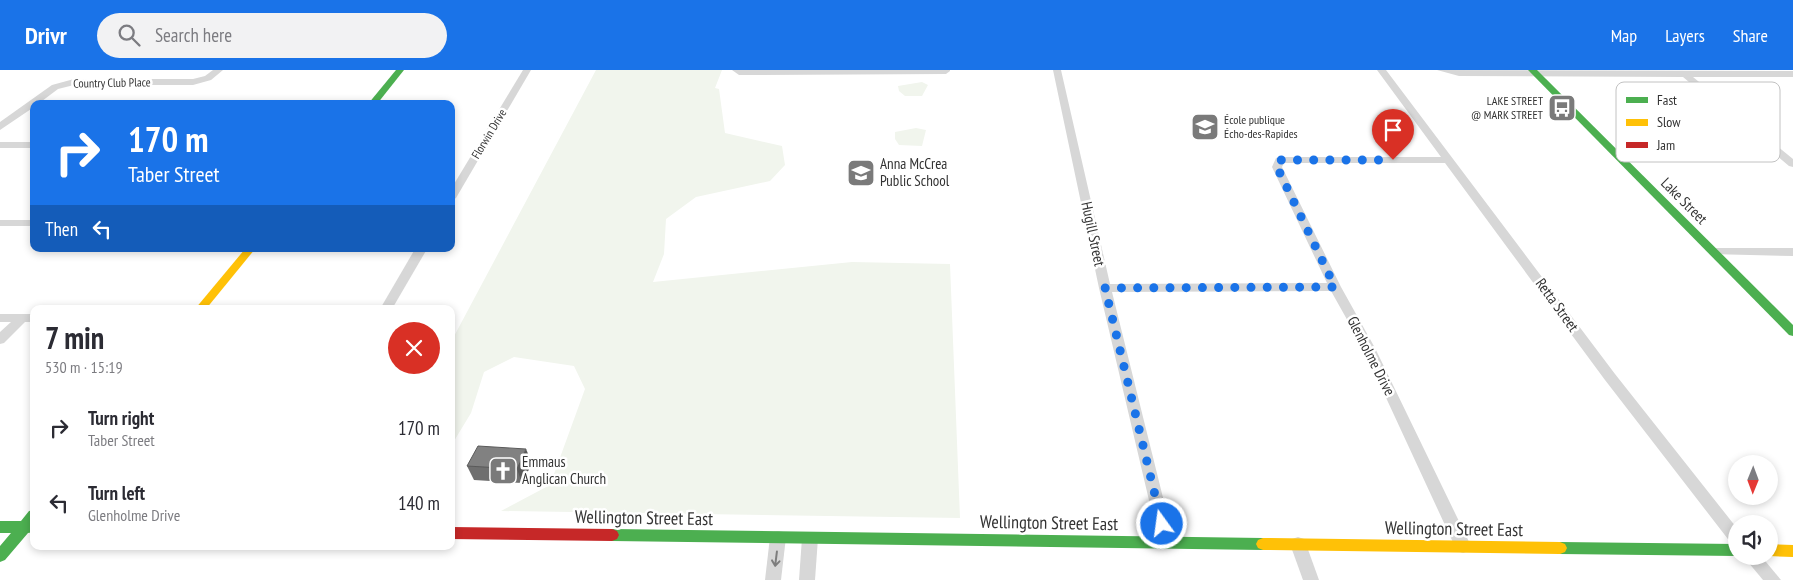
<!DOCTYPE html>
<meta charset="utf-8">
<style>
:root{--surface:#fff;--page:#f2f2f3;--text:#2b2b33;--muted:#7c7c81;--accent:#1a73e8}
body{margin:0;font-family:"PT Sans Narrow",sans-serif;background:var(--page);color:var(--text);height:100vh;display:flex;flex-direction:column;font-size:19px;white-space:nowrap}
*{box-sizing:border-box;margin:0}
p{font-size:16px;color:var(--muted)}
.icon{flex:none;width:28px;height:28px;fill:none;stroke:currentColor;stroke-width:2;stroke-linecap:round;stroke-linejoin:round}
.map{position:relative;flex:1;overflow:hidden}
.details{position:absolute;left:30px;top:235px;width:425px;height:245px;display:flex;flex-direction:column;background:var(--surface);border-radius:10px;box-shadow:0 2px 8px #0003}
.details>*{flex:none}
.guide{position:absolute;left:30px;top:30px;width:425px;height:152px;border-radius:10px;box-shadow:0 2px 8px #0003;background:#1a73e8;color:#fff;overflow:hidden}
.needle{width:32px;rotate:181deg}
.tools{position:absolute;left:1728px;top:385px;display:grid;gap:10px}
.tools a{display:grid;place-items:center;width:50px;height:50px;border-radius:50%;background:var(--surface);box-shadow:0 2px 8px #0003;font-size:25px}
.pin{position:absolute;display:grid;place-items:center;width:42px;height:42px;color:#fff;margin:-51px -21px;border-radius:50% 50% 50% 0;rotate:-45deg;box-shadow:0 0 5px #0007}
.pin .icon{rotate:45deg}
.me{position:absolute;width:55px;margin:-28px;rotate:346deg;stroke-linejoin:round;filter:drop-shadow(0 0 4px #0008)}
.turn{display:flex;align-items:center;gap:18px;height:105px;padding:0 15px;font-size:22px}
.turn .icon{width:65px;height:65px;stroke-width:2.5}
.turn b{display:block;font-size:35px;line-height:42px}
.then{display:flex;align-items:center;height:48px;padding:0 15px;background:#0003;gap:10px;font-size:19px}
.round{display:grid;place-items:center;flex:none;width:52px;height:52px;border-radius:26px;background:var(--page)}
.summary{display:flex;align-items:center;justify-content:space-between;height:85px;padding:0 15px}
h1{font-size:30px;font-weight:600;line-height:38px}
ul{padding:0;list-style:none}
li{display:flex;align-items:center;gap:15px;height:75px;padding:0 15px}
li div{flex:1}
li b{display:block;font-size:19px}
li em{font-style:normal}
header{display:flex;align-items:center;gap:30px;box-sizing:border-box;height:70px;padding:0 25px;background:var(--accent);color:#fff}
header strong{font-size:24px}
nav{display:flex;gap:28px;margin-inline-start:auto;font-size:18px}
.search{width:350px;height:45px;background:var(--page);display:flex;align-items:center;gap:12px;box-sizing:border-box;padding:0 18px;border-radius:28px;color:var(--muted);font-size:19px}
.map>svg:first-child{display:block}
.green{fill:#f1f5ed}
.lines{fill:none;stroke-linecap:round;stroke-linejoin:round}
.street{fill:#d7d7d7;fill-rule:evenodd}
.fast{fill:#4caf50;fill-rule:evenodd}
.slow{fill:#ffc107;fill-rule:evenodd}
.jam{fill:#c62828;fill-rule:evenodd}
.wall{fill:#6f6f6f}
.shaded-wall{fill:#5a5a5a}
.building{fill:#818181;stroke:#5a5a5a}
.oneway{stroke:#7d7d7d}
.route{stroke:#1a73e8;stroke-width:9;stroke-dasharray:0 16.2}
.labels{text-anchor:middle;stroke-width:5;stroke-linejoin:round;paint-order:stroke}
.far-street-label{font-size:12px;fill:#333;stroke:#fff}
.far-poi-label{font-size:12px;fill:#333;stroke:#fff;text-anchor:end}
.poi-label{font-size:15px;fill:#333;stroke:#fff;text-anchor:start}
.street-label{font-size:15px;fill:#333;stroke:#fff}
.near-street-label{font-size:18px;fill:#333;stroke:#fff}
.key{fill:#fff;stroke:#c2c2c2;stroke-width:1}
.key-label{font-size:14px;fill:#333}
</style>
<header>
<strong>Drivr</strong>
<div class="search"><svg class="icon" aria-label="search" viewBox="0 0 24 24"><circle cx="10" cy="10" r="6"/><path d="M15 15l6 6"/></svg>Search here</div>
<nav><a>Map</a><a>Layers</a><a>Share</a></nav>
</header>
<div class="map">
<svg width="1793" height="510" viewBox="0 0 1793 510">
<rect width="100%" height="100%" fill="#fff"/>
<g class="green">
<path d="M596 0H722L715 18 719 19 725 63 782 76 785 95 770 111 696 127 666 149 664 184 653 212 852 192 950 194 960 448 501 441 550 415 585 319 574 296 514 287 484 302 471 343 451 376V272Z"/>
<path d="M922 12 928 15 922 26H905L899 21 898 16Z"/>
<path d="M916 58 926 60 922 76 899 75 895 69V62Z"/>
</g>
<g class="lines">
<g class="street">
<path d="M213 0H223L211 10 193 15H74L58 19 38 34H34V37L0 60V52L52 15 74 9H193L205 6Z"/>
<path d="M523 0H531L456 128 451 131V119Z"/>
<path d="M732 0H950V1L946 4 739 5Z"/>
<path d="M1053 0H1061L1110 214 1327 213 1272 97 1276 88 1280 87H1441L1377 0H1386L1615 304 1736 457V474L1731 473 1605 310 1445 93H1284L1282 97 1341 217 1375 278 1471 476 1469 481 1463 483 1457 481 1363 278 1331 221 1112 222 1174 472 1172 477 1166 478 1160 477 1099 218Z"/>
<path d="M1437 0 1793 1V7H1693L1793 89V97L1789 96 1683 7 1459 6Z"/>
<rect x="0" y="72" width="34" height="6"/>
<rect x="0" y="150" width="34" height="6"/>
<path d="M1714 178H1793V186L1710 184 1708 182 1710 180Z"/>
<path d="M415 179H427L392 239H380Z"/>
<path d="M0 244H34V252H25L4 273 0 274V262L11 252H0Z"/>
<path d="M778 461 783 462 786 467 781 510H765L770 467 773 462Z"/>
<path d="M810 462 815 463 818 468 815 510H799L802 468 805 463Z"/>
<path d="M1298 467 1304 469 1306 474 1319 510H1303L1290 474 1292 469Z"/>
<path d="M1743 486H1761L1781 510H1763Z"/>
</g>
<g class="fast">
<path d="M396 0H404L377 34H368Z"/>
<path d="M1528 0H1537L1793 255V266L1789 265Z"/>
<path d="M34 440V462L28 463 5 490 0 492V476L11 463H0V451H21L29 441Z"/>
<path d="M612 459 1263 468 1268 470 1270 474 1268 478 1263 480 612 471 607 469 605 465 607 461Z"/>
<path d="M1560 472 1736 474V486L1560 484 1555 482 1553 478 1555 474Z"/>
</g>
<g class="slow">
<path d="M245 179H255L206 239H195Z"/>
<path d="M1263 468 1560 472 1565 474 1567 478 1565 482 1560 484 1263 480 1258 478 1256 474 1258 470Z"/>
<path d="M1769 474 1793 475V487L1769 486Z"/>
</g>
<path class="jam" d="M451 457 612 459 617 461 619 465 617 469 612 471 451 469Z"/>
</g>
<path class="wall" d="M532 393 522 413 474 410 467 396Z"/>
<path class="shaded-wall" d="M526 379 532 393 522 413 517 399Z"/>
<path class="building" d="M478 376 526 379 517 399 467 396Z"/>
<defs><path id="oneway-shaft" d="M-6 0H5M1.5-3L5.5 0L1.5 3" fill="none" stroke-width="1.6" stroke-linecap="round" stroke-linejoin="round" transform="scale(1.25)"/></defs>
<use class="oneway" href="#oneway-shaft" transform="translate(776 489) rotate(97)"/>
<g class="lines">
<path class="route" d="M1162 454 1105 218 1335 217 1277 97V93L1280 90H1393"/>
</g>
<defs>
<symbol id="bus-square" viewBox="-11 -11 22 22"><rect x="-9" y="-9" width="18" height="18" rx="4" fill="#7a7a7a" stroke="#fff"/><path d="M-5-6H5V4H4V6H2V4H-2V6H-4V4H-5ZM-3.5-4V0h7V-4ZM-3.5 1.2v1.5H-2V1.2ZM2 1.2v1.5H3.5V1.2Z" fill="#fff"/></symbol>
<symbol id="school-square" viewBox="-11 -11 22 22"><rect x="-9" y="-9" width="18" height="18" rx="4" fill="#7a7a7a" stroke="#fff"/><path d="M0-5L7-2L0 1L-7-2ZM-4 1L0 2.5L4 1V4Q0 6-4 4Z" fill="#fff"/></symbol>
<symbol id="church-square" viewBox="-11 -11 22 22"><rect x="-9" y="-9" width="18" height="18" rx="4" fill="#7a7a7a" stroke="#fff"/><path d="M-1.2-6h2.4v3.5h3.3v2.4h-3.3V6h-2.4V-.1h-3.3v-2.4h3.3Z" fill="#fff"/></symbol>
</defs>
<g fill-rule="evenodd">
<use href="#bus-square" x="1546" y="22" width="32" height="32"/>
<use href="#school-square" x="1189" y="41" width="32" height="32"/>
<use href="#school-square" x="845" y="87" width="32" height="32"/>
<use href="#church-square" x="487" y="385" width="32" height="32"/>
</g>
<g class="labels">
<g class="far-street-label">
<text transform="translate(112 13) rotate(-1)" y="4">Country Club Place</text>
<text transform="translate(489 64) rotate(-59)" y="4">Florwin Drive</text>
</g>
<g class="far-poi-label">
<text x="1543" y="35">LAKE STREET<tspan x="1543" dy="14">@ MARK STREET</tspan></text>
<text x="1224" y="54" text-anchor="start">École publique<tspan x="1224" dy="14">Écho-des-Rapides</tspan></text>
</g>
<g class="poi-label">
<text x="880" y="99">Anna McCrea<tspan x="880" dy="17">Public School</tspan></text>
<text x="522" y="397">Emmaus<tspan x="522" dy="17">Anglican Church</tspan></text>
</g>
<g class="street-label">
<text transform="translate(1684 131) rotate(45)" y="5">Lake Street</text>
<text transform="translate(1093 164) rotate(78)" y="5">Hugill Street</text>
<text transform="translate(1557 235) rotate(54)" y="5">Retta Street</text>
<text transform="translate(1371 286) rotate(63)" y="5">Glenholme Drive</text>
</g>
<g class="near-street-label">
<text transform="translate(644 448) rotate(1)" y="6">Wellington Street East</text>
<text transform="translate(1049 453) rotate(1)" y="6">Wellington Street East</text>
<text transform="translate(1454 459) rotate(1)" y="6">Wellington Street East</text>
</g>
</g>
<rect x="1616" y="12" width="164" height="80" rx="8" class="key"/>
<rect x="1626" y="27" width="22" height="6" fill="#4caf50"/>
<rect x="1626" y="49" width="22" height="7" fill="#ffc107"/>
<rect x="1626" y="72" width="22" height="6" fill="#c62828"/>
<g class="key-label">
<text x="1657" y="35">Fast</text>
<text x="1657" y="57">Slow</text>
<text x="1657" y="80">Jam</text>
</g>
</svg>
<div class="tools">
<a><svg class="needle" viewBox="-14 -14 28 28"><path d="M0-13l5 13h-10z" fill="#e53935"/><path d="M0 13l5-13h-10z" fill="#7c7c81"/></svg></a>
<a><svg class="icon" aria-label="sound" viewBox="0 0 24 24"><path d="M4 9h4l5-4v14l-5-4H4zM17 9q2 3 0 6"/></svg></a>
</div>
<div class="pin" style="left:1393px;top:90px;background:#d93025"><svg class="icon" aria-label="arrive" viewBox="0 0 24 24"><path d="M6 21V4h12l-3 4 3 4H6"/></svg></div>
<svg class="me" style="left:1162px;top:454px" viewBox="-20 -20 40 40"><circle r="17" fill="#1a73e8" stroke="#fff" stroke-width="3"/><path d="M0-11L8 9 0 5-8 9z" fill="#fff"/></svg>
<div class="guide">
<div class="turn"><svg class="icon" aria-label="right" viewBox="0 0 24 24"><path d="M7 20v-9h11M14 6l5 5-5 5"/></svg><div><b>170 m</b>Taber Street</div></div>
<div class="then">Then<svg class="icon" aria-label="left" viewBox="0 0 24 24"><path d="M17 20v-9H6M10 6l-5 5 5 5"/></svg></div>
</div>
<section class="details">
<div class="summary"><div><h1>7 min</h1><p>530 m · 15:19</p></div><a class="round" style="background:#d93025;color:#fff"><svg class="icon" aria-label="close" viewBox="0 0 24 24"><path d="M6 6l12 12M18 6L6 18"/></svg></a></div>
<ul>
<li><svg class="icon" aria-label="right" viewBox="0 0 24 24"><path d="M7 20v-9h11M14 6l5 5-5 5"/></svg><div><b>Turn right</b><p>Taber Street</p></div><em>170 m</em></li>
<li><svg class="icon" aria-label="left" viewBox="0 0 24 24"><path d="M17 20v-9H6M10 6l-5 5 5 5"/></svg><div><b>Turn left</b><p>Glenholme Drive</p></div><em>140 m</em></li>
</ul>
</section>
</div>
